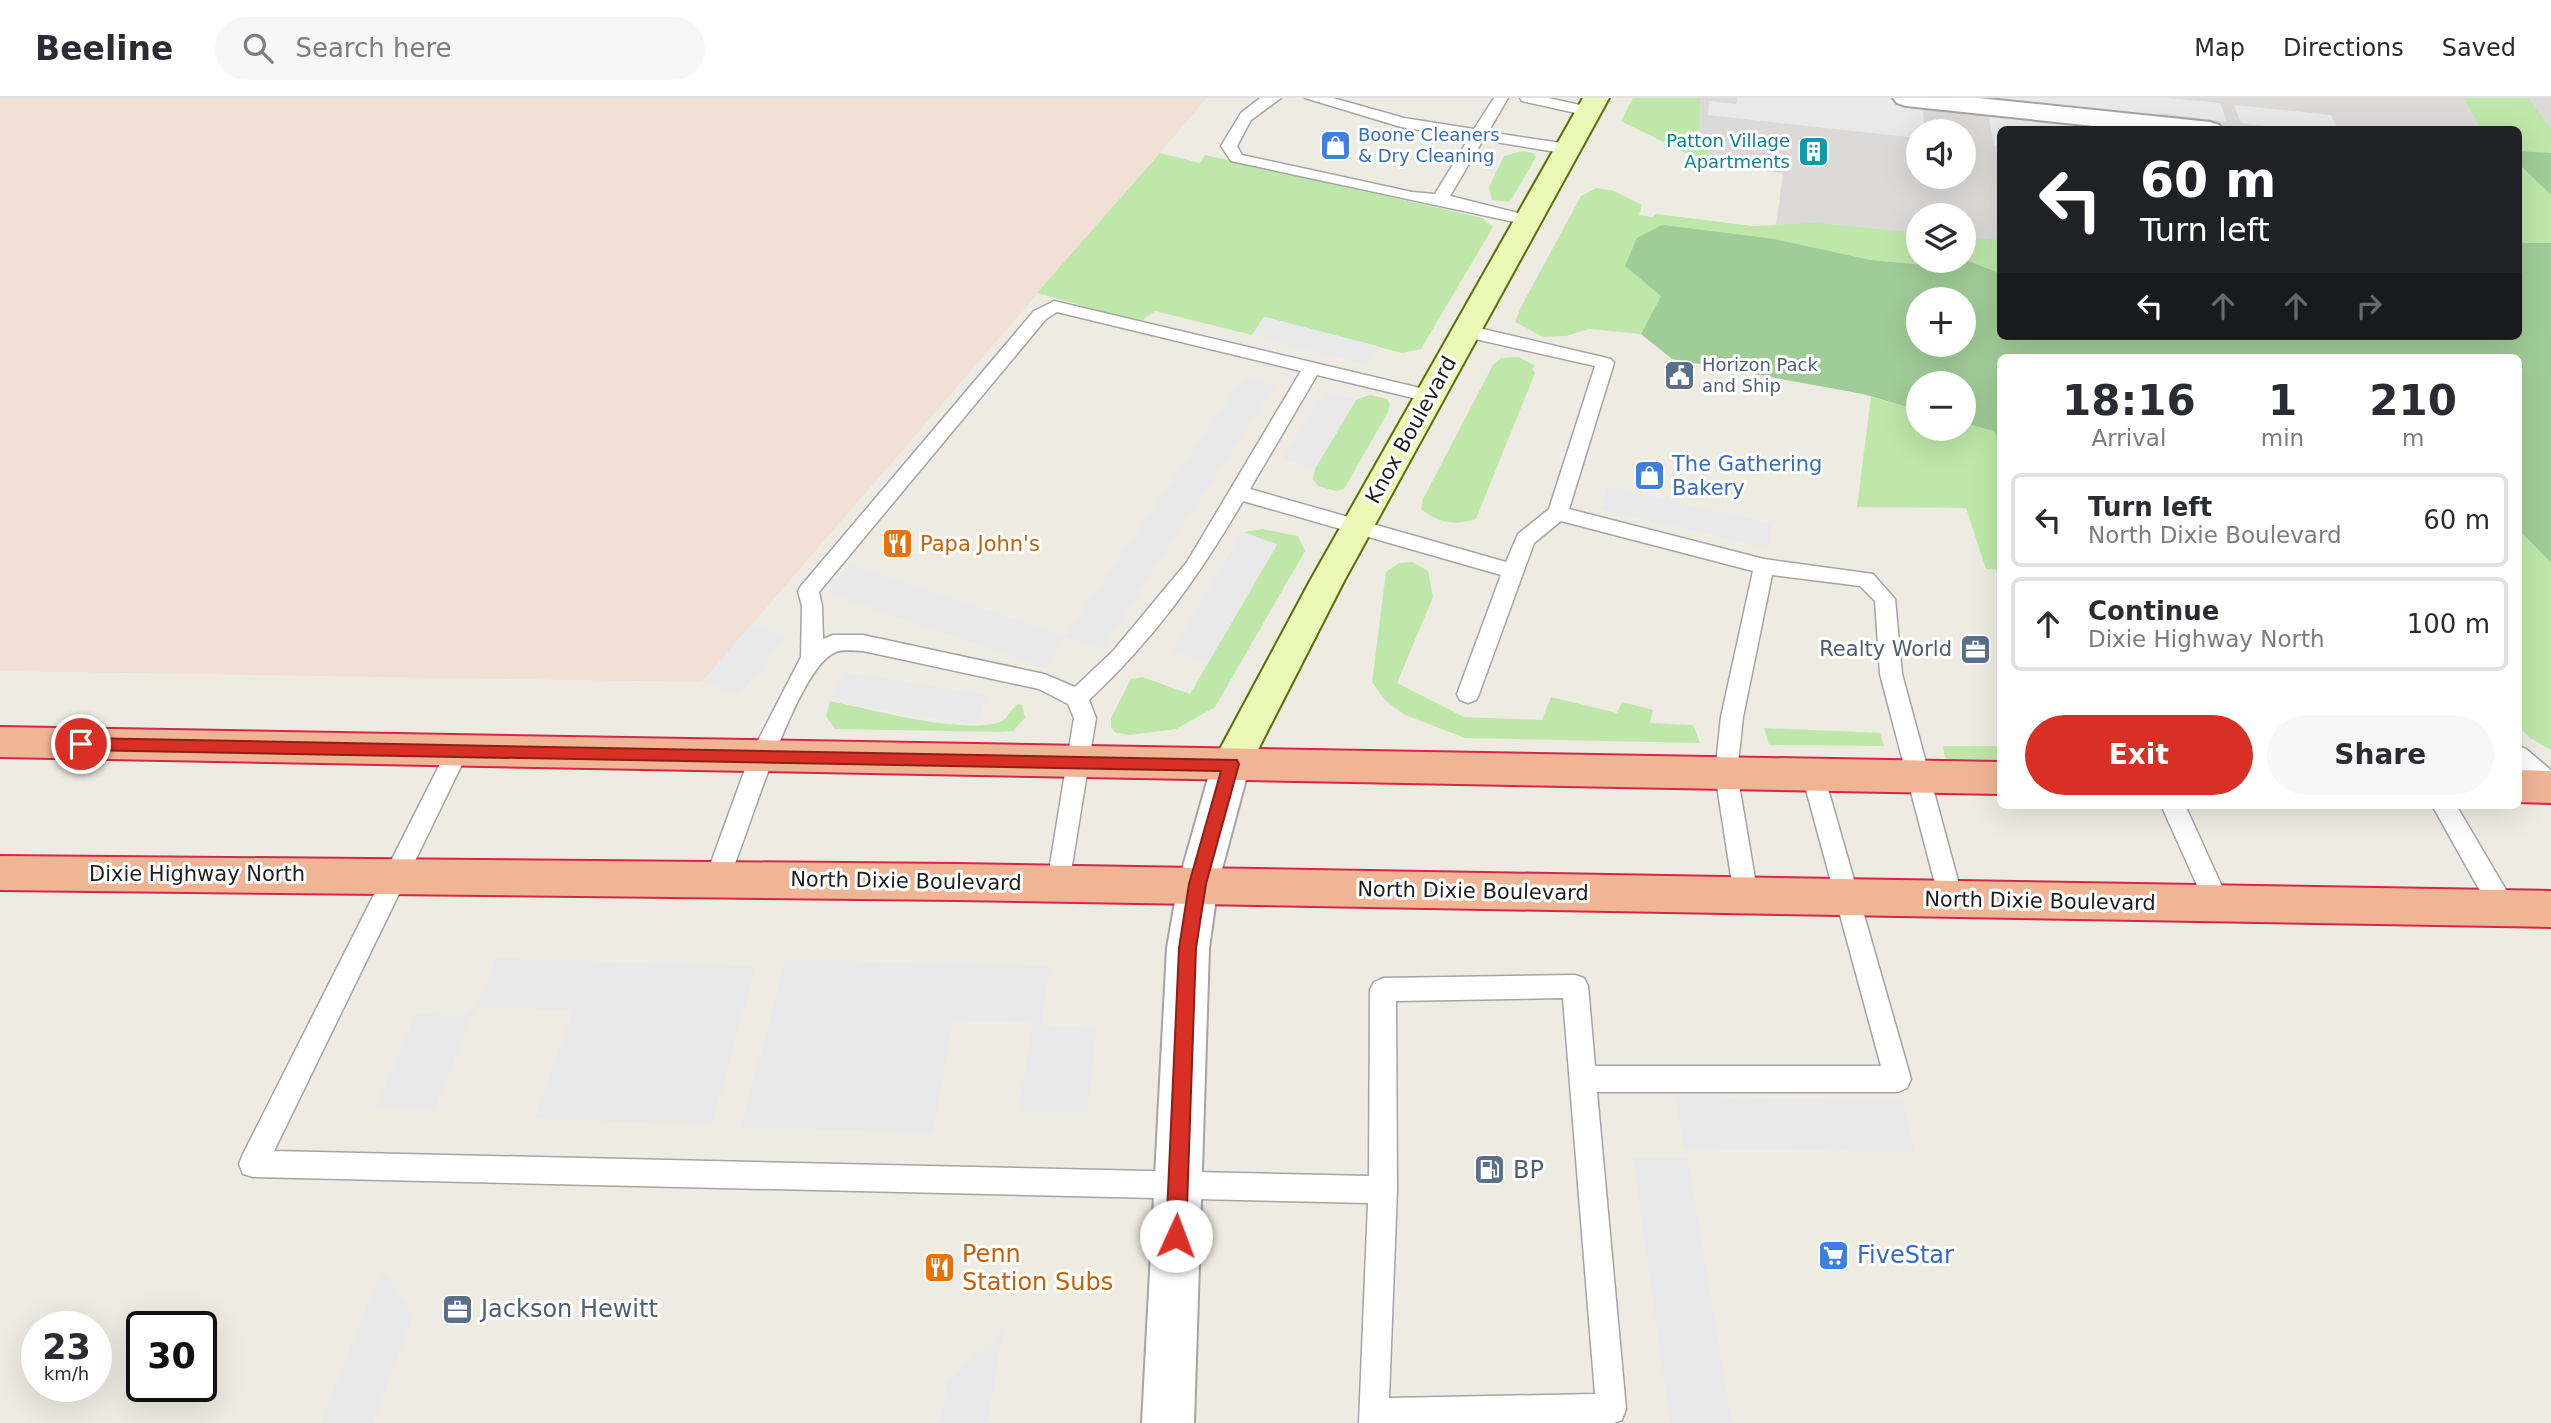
<!DOCTYPE html>
<meta charset="utf-8">
<style>
:root{--surface:#fff;--page:#f7f7f7;--text:#2b2b33;--muted:#7c7c81;--line:#e1e1e2;--accent:#d93025}
body{margin:0;font-family:"DejaVu Sans",sans-serif;background:var(--page);color:var(--text);height:100vh;display:flex;flex-direction:column;font-size:26px;white-space:nowrap}
*{box-sizing:border-box;margin:0}
p{font-size:23px;color:var(--muted)}
.icon{flex:none;width:38px;height:38px;fill:none;stroke:currentColor;stroke-width:2;stroke-linecap:round;stroke-linejoin:round}
.map{position:relative;flex:1;overflow:hidden}
.drawer{position:absolute;left:1997px;top:256px;width:525px;height:455px;display:flex;flex-direction:column;background:var(--surface);border-radius:10px;box-shadow:0 7px 28px #0002}
.drawer>*{flex:none}
.top-card{position:absolute;left:1997px;top:28px;width:525px;height:214px;border-radius:10px;box-shadow:0 7px 28px #0002;background:#202124;color:#fff;overflow:hidden}
.fabs{position:absolute;left:1906px;top:21px;display:grid;gap:14px}
.fabs a{display:grid;place-items:center;width:70px;height:70px;border-radius:50%;background:var(--surface);box-shadow:0 7px 28px #0002;font-size:35px}
.speed{position:absolute;left:21px;top:1213px;display:flex;gap:14px;font-size:35px;font-weight:700;text-align:center}
.speed>*{display:grid;place-content:center;width:91px;height:91px;border-radius:50%;background:var(--surface);box-shadow:0 7px 28px #0002;line-height:1}
.speed small{font-size:18px;font-weight:400}
.speed .limit{border:4px solid #111;border-radius:10px;background:#fff;color:#111}
.pin{position:absolute;display:grid;place-items:center;width:60px;height:60px;color:#fff;margin:-30px;border:4px solid #fff;border-radius:50%;box-shadow:0 2px 7px #0007}
.me{position:absolute;width:77px;margin:-38px;rotate:2deg;stroke-linejoin:round;filter:drop-shadow(0 0 5px #0008)}
.turn{display:flex;align-items:center;gap:24px;height:147px;padding:0 28px;font-size:32px}
.turn .icon{width:91px;height:91px;stroke-width:2.5}
.turn b{display:block;font-size:49px;line-height:60px}
.lanes{display:flex;align-items:center;height:66px;padding:0 28px;background:#0003;justify-content:center;gap:35px;direction:ltr}
.lanes .off{opacity:.35}
.eta{display:flex;justify-content:space-evenly;align-items:center;height:119px;text-align:center}
.eta b{font-size:42px;font-weight:800;line-height:49px}
.primary-button{display:flex;gap:14px;margin-top:auto;padding:14px 28px}
.primary-button a{flex:1;height:80px;border-radius:42px;background:var(--accent);color:#fff;font-size:28px;font-weight:800;line-height:80px;text-align:center}
.primary-button a+a{background:var(--page);color:var(--text)}
ul{padding:0;list-style:none}
li{display:flex;align-items:center;gap:21px;height:94px;margin:0 14px 10px;padding:0 14px;border:4px solid var(--line);border-radius:10px}
li div{flex:1}
li b{display:block;font-size:26px}
li em{font-style:normal}
header{display:flex;align-items:center;gap:42px;box-sizing:border-box;height:98px;padding:0 35px;background:var(--surface);border-bottom:2px solid var(--line)}
header strong{font-size:33px}
nav{display:flex;gap:38px;margin-inline-start:auto;font-size:24px}
.search{width:490px;height:63px;background:var(--page);display:flex;align-items:center;gap:18px;box-sizing:border-box;padding:0 24px;border-radius:38px;color:var(--muted);font-size:26px}
.map>svg:first-child{display:block}
.residential{fill:#dbdad9;fill-rule:evenodd}
.military{fill:#f0e0d5}
.grass{fill:#bee7a9}
.forest{fill:#a0cc98;fill-rule:evenodd}
.parking{fill:#e9e9e9}
.lines{fill:none;stroke-linecap:round;stroke-linejoin:round}
.service-casing{stroke:#a4a4a4;stroke-width:3}
.minor-casing{stroke:#a4a4a4;stroke-width:4}
.secondary-casing{stroke:#567007;stroke-width:4}
.trunk-casing{stroke:#d42749;stroke-width:4}
.service{fill:#fff;fill-rule:evenodd}
.minor{fill:#fff;fill-rule:evenodd}
.secondary{fill:#ebf8b6;fill-rule:evenodd}
.trunk{fill:#efb595;fill-rule:evenodd}
.route{fill:#d93025;stroke:#8d1f18;stroke-width:2}
.labels{text-anchor:middle;stroke-width:6;stroke-linejoin:round;paint-order:stroke}
.far-shop-label{font-size:18px;fill:#366cbe;stroke:#fff;text-anchor:start}
.far-culture-label{font-size:18px;fill:#0d838f;stroke:#fff;text-anchor:end}
.far-service-label{font-size:18px;fill:#4e5e75;stroke:#fff;text-anchor:start}
.street-label{font-size:21px;fill:#1d1d1d;stroke:#fff}
.shop-label{font-size:21px;fill:#366cbe;stroke:#fff;text-anchor:start}
.food-label{font-size:21px;fill:#c56008;stroke:#fff;text-anchor:start}
.service-label{font-size:21px;fill:#4e5e75;stroke:#fff;text-anchor:end}
.near-service-label{font-size:24px;fill:#4e5e75;stroke:#fff;text-anchor:start}
.near-food-label{font-size:24px;fill:#c56008;stroke:#fff;text-anchor:start}
.near-shop-label{font-size:24px;fill:#366cbe;stroke:#fff;text-anchor:start}
</style>
<header>
<strong>Beeline</strong>
<div class="search"><svg class="icon" aria-label="search" viewBox="0 0 24 24"><circle cx="10" cy="10" r="6"/><path d="M15 15l6 6"/></svg>Search here</div>
<nav><a>Map</a><a>Directions</a><a>Saved</a></nav>
</header>
<div class="map">
<svg width="2551" height="1325" viewBox="0 0 2551 1325">
<rect width="100%" height="100%" fill="#eeece2"/>
<path class="residential" d="M1700 0H2551V145H2518V32H2000V175L1964 163V117H1918V163H1963L1935 168 1774 141 1783 76 1696 60ZM1918 33H1964V79H1918Z"/>
<path class="military" d="M0 0H1207L702 584 0 573Z"/>
<g class="grass">
<path d="M1633 0H1700L1699 47 1708 48 1709 63 1696 60 1621 23Z"/>
<path d="M2464 0H2528L2551 31V55L2518 53V32L2481 31Z"/>
<path d="M1522 53 1533 55 1536 59 1511 102 1506 104 1492 102 1489 89 1504 58Z"/>
<path d="M1160 55 1200 65 1205 57 1482 120 1493 129 1421 251 1402 255 1265 219 1252 237 1155 213 1140 224 1037 195Z"/>
<path d="M2518 65 2551 97V145H2518Z"/>
<path d="M1597 90 1614 93 1642 107 1639 117 1652 119 1657 116 1753 128 1816 125 1918 135V163H1963L1935 168 1871 162 1774 141 1661 198 1641 236 1589 231 1566 238 1543 239 1515 224 1521 209 1581 98Z"/>
<path d="M1964 139 2000 142V175L1964 163Z"/>
<path d="M1519 259 1535 268 1532 271 1535 275 1476 421C1454 428 1439 425 1421 411L1423 401 1493 267 1501 260Z"/>
<path d="M1370 297 1387 301 1390 307 1388 314 1344 391 1336 393 1318 388 1313 381 1315 371 1356 302Z"/>
<path d="M1871 299 1918 312V331H1964V325L1995 333 2000 346V472L1986 471 1966 410 1857 409Z"/>
<path d="M1262 431 1298 438 1305 453 1215 609 1176 631 1130 637 1116 635 1111 630V620L1131 581 1142 579 1190 596 1277 447 1244 434Z"/>
<path d="M2518 431 2551 465V652L2530 640 2518 628Z"/>
<path d="M1412 464 1428 473 1433 499 1397 585 1464 619 1542 622 1551 599 1617 615 1622 604 1653 612 1650 625 1693 627 1700 645 1465 640 1405 617 1385 602 1372 584 1386 474 1399 465Z"/>
<path d="M830 603C869 611 965 637 1000 624 1009 621 1010 610 1019 606L1022 607 1025 620 1013 633 1002 634 835 631 826 618Z"/>
<path d="M1764 630 1880 635 1884 648 1769 647Z"/>
<path d="M1943 648H2000V666L1961 665 1945 660Z"/>
</g>
<g class="forest">
<path d="M2518 53 2551 55V97L2518 65Z"/>
<path d="M1662 127 1774 141 1871 162 1935 168 1965 162 2000 175V238H2518V145H2551V465L2518 431V259H2000V346L1994 333 1964 325V285H1918V312L1863 296 1672 261 1641 236 1661 198 1625 168 1637 140ZM1918 201H1964V247H1918Z"/>
</g>
<g class="parking">
<path d="M1737 0H1921L1925 33H1918V40L1708 17 1709 3 1736 6Z"/>
<path d="M1986 0H2169L2220 5 2227 24 2160 15 2165 31 2000 32V48H1994Z"/>
<path d="M2234 7 2331 17 2337 31H2292L2241 25Z"/>
<path d="M1264 219 1378 248 1368 267 1252 237Z"/>
<path d="M1244 278 1276 287 1102 551 1065 539 1047 570 827 495 852 466 1065 538Z"/>
<path d="M1325 293 1356 302 1315 371 1282 361Z"/>
<path d="M1608 388 1772 426 1768 450 1601 412Z"/>
<path d="M1241 436 1277 446 1208 565 1172 553Z"/>
<path d="M751 527 787 539 739 597 702 584Z"/>
<path d="M845 574 988 597 975 627 830 603Z"/>
<path d="M496 860 756 868 712 1027 534 1021 573 913 476 909 434 1011 376 1009 416 916 461 918 476 909Z"/>
<path d="M786 861 1050 868 1041 927 1097 929 1087 1015 1019 1013 1032 925 953 923 933 1035 741 1029Z"/>
<path d="M1675 998 1903 1002 1916 1054 1684 1051Z"/>
<path d="M1633 1060H1688L1732 1325H1670Z"/>
<path d="M382 1170 413 1218 373 1325H320Z"/>
<path d="M1003 1232 988 1325H940L947 1285Z"/>
</g>
<g class="lines">
<defs>
<g id="service">
<path d="M1260 0H1281L1251 22 1237 48 1242 57 1412 94 1435 96 1469 40 1401 29 1305 0H1333L1404 20 1474 31 1494 0H1508L1488 34 1568 46 1576 51 1568 56 1483 42 1450 98 1534 119V125L1528 127 1231 63 1221 48 1241 15Z"/>
<path d="M1520 0H1548L1594 10 1597 13 1589 18 1522 3Z"/>
<path d="M1054 203 1437 294 1439 298 1437 302 1430 304 1317 277 1250 391 1506 464 1518 436 1549 411 1595 268 1466 239 1457 233 1466 227 1611 261 1614 265 1569 411 1764 461 1873 476 1895 501 1902 576 1963 801 1960 808 1951 812 1942 808 1939 801 1880 576 1875 503 1860 488 1772 477 1743 619 1737 675 1758 798 1755 805 1746 809 1737 805 1734 798 1715 675 1721 619 1753 473 1561 423 1534 445 1479 596 1476 602 1468 605 1460 602 1457 596 1501 477 1243 403C1198 480 1154 541 1089 602L1096 620 1068 792 1059 795 1050 792 1047 785 1074 620 1068 606 1039 591 863 553C855 553 843 551 836 554 795 569 746 745 726 788L717 791 708 788 705 781 749 660 801 559 802 508 798 493 801 488 1034 213ZM1057 214 1301 273 1187 464 1113 553 1075 589 1044 576 863 537H833L823 541 822 508 819 494 1046 221Z"/>
<path d="M457 645 465 648 468 654 274 1053 1369 1078 1370 892 1374 884 1383 880 1575 877 1584 880 1588 888 1595 968H1881L1802 677 1805 670 1813 668 1821 670 1824 677 1911 981 1907 990 1898 994H1597L1626 1311 1622 1322 1614 1325H1359L1368 1105 253 1079 243 1076 239 1066 243 1056 449 648ZM1563 900 1595 1296 1389 1300 1397 1092 1396 903Z"/>
<path d="M2518 648 2526 651 2551 672V695L2543 693 2518 671Z"/>
<path d="M2161 707H2185L2230 806 2227 814 2218 817 2209 814Z"/>
<path d="M2432 707H2456L2512 802 2515 810 2512 818 2503 821 2494 818Z"/>
</g>
<g id="minor">
<path d="M1893 0H1978L2210 24 2219 27 2223 32H2132L1906 8 1897 5Z"/>
<path d="M1231 650 1245 655 1250 666 1218 786 1209 850 1194 1325H1142L1167 850 1178 786 1212 666 1217 655Z"/>
</g>
<path id="secondary" d="M1583 0H1609L1344 483 1245 677 1231 682 1217 677 1212 666 1310 483Z"/>
<g id="trunk">
<path d="M0 629 2000 664V696L0 659Z"/>
<path d="M2518 672 2551 673V705L2518 704Z"/>
<path d="M0 758 957 766 2551 793V829L957 802 0 792Z"/>
</g>
</defs>
<use href="#service" class="service-casing"/>
<use href="#minor" class="minor-casing"/>
<use href="#secondary" class="secondary-casing"/>
<use href="#trunk" class="trunk-casing"/>
<use href="#service" class="service"/>
<use href="#minor" class="minor"/>
<use href="#secondary" class="secondary"/>
<use href="#trunk" class="trunk"/>
</g>
<path class="route" d="M81 640 1237 662 1239 666 1206 786 1196 850 1186 1138 1183 1145 1176 1148 1169 1145 1166 1138 1179 850 1189 786 1221 673 81 652 73 646Z"/>
<defs>
<symbol id="shop-square" viewBox="-11 -11 22 22"><rect x="-9" y="-9" width="18" height="18" rx="4" fill="#3f7fe0" stroke="#fff"/><path d="M-5-2.5h2.3a2.7 3.5 0 0 1 5.4 0H5L5.5 6h-11ZM-1.5-2.5h3a1.5 2.3 0 0 0-3 0Z" fill="#fff"/></symbol>
<symbol id="building-square" viewBox="-11 -11 22 22"><rect x="-9" y="-9" width="18" height="18" rx="4" fill="#0f9aa8" stroke="#fff"/><path d="M-4-6H4V6H1V3H-1V6H-4ZM-2.5-4.3h1.7v1.8h-1.7ZM.8-4.3h1.7v1.8H.8ZM-2.5-1h1.7V.8h-1.7ZM.8-1h1.7V.8H.8Z" fill="#fff"/></symbol>
<symbol id="civic-square" viewBox="-11 -11 22 22"><rect x="-9" y="-9" width="18" height="18" rx="4" fill="#5c6f8a" stroke="#fff"/><path d="M-.6-6.5H3V-4.5H.6V-3L4-1V1h2V6H-6V1h2V-1L-.6-3ZM-1.2 2.5V6h2.4V2.5Z" fill="#fff"/></symbol>
<symbol id="restaurant-square" viewBox="-11 -11 22 22"><rect x="-9" y="-9" width="18" height="18" rx="4" fill="#e8710a" stroke="#fff"/><path d="M-5-6h1v4h1v-4h1v4h1v-4h1v5L-1.5 .5V6h-2V.5L-5-1ZM5-6V6H3V1.5H1.5Q1.5-4 5-6Z" fill="#fff"/></symbol>
<symbol id="office-square" viewBox="-11 -11 22 22"><rect x="-9" y="-9" width="18" height="18" rx="4" fill="#5c6f8a" stroke="#fff"/><path d="M-6-3h4V-5.5h4V-3h4V5H-6ZM-1-4.5V-3h2v-1.5ZM-6 0V1H6V0Z" fill="#fff"/></symbol>
<symbol id="fuel-square" viewBox="-11 -11 22 22"><rect x="-9" y="-9" width="18" height="18" rx="4" fill="#5c6f8a" stroke="#fff"/><path d="M-5.5-6h7V0h2V4h1.3V-2.5L3-4.5l.8-.8L6-3V5H2.5V1h-1V6h-7ZM-4.2-4.7v3.2H.2V-4.7Z" fill="#fff"/></symbol>
<symbol id="supermarket-square" viewBox="-11 -11 22 22"><rect x="-9" y="-9" width="18" height="18" rx="4" fill="#3f7fe0" stroke="#fff"/><path d="M-6-5.5h2.5l.6 2H6L4.5 2H-2.5L-4.4-4H-6ZM-1.5 3.2a1.3 1.3 0 1 0 .1 0ZM3 3.2a1.3 1.3 0 1 0 .1 0Z" fill="#fff"/></symbol>
</defs>
<g fill-rule="evenodd">
<use href="#shop-square" x="1318" y="30" width="35" height="35"/>
<use href="#building-square" x="1796" y="36" width="35" height="35"/>
<use href="#civic-square" x="1662" y="260" width="35" height="35"/>
<use href="#shop-square" x="1632" y="360" width="35" height="35"/>
<use href="#restaurant-square" x="880" y="428" width="35" height="35"/>
<use href="#office-square" x="1958" y="534" width="35" height="35"/>
<use href="#fuel-square" x="1472" y="1054" width="35" height="35"/>
<use href="#supermarket-square" x="1816" y="1140" width="35" height="35"/>
<use href="#restaurant-square" x="922" y="1152" width="35" height="35"/>
<use href="#office-square" x="440" y="1194" width="35" height="35"/>
</g>
<g class="labels">
<g class="far-shop-label">
<text x="1358" y="43">Boone Cleaners<tspan x="1358" dy="21">&amp; Dry Cleaning</tspan></text>
</g>
<g class="far-culture-label">
<text x="1790" y="49">Patton Village<tspan x="1790" dy="21">Apartments</tspan></text>
</g>
<g class="far-service-label">
<text x="1702" y="273">Horizon Pack<tspan x="1702" dy="21">and Ship</tspan></text>
</g>
<g class="street-label">
<text transform="translate(1411 332) rotate(-61)" y="7">Knox Boulevard</text>
<text x="197" y="783">Dixie Highway North</text>
<text transform="translate(906 783) rotate(1)" y="7">North Dixie Boulevard</text>
<text transform="translate(1473 793) rotate(1)" y="7">North Dixie Boulevard</text>
<text transform="translate(2040 803) rotate(1)" y="7">North Dixie Boulevard</text>
</g>
<g class="shop-label">
<text x="1672" y="373">The Gathering<tspan x="1672" dy="24">Bakery</tspan></text>
</g>
<g class="food-label">
<text x="920" y="453">Papa John's</text>
</g>
<g class="service-label">
<text x="1952" y="558">Realty World</text>
</g>
<g class="near-service-label">
<text x="1513" y="1080">BP</text>
<text x="481" y="1219">Jackson Hewitt</text>
</g>
<g class="near-food-label">
<text x="962" y="1164">Penn<tspan x="962" dy="28">Station Subs</tspan></text>
</g>
<g class="near-shop-label">
<text x="1857" y="1165">FiveStar</text>
</g>
</g>
</svg>
<div class="fabs">
<a><svg class="icon" aria-label="sound" viewBox="0 0 24 24"><path d="M4 9h4l5-4v14l-5-4H4zM17 9q2 3 0 6"/></svg></a>
<a><svg class="icon" aria-label="layers" viewBox="0 0 24 24"><path d="M12 4l9 5-9 5-9-5zM3 14l9 5 9-5"/></svg></a>
<a>+</a>
<a>−</a>
</div>
<div class="speed"><div>23<small>km/h</small></div><div class="limit">30</div></div>
<div class="pin" style="left:81px;top:646px;background:#d93025"><svg class="icon" aria-label="arrive" viewBox="0 0 24 24"><path d="M6 21V4h12l-3 4 3 4H6"/></svg></div>
<svg class="me" style="left:1176px;top:1138px" viewBox="-20 -20 40 40"><circle r="19" fill="#fff"/><path d="M0-13L10 11 0 6-10 11z" fill="#d93025"/></svg>
<div class="top-card">
<div class="turn"><svg class="icon" aria-label="left" viewBox="0 0 24 24"><path d="M17 20v-9H6M10 6l-5 5 5 5"/></svg><div><b>60 m</b>Turn left</div></div>
<div class="lanes"><svg class="icon" aria-label="left" viewBox="0 0 24 24"><path d="M17 20v-9H6M10 6l-5 5 5 5"/></svg><svg class="icon off" aria-label="ahead" viewBox="0 0 24 24"><path d="M12 20V5M6 11l6-6 6 6"/></svg><svg class="icon off" aria-label="ahead" viewBox="0 0 24 24"><path d="M12 20V5M6 11l6-6 6 6"/></svg><svg class="icon off" aria-label="right" viewBox="0 0 24 24"><path d="M7 20v-9h11M14 6l5 5-5 5"/></svg></div>
</div>
<section class="drawer">
<div class="eta">
<div><b>18:16</b><p>Arrival</p></div>
<div><b>1</b><p>min</p></div>
<div><b>210</b><p>m</p></div>
</div>
<ul>
<li><svg class="icon" aria-label="left" viewBox="0 0 24 24"><path d="M17 20v-9H6M10 6l-5 5 5 5"/></svg><div><b>Turn left</b><p>North Dixie Boulevard</p></div><em>60 m</em></li>
<li><svg class="icon" aria-label="ahead" viewBox="0 0 24 24"><path d="M12 20V5M6 11l6-6 6 6"/></svg><div><b>Continue</b><p>Dixie Highway North</p></div><em>100 m</em></li>
</ul>
<div class="primary-button"><a>Exit</a><a>Share</a></div>
</section>
</div>
